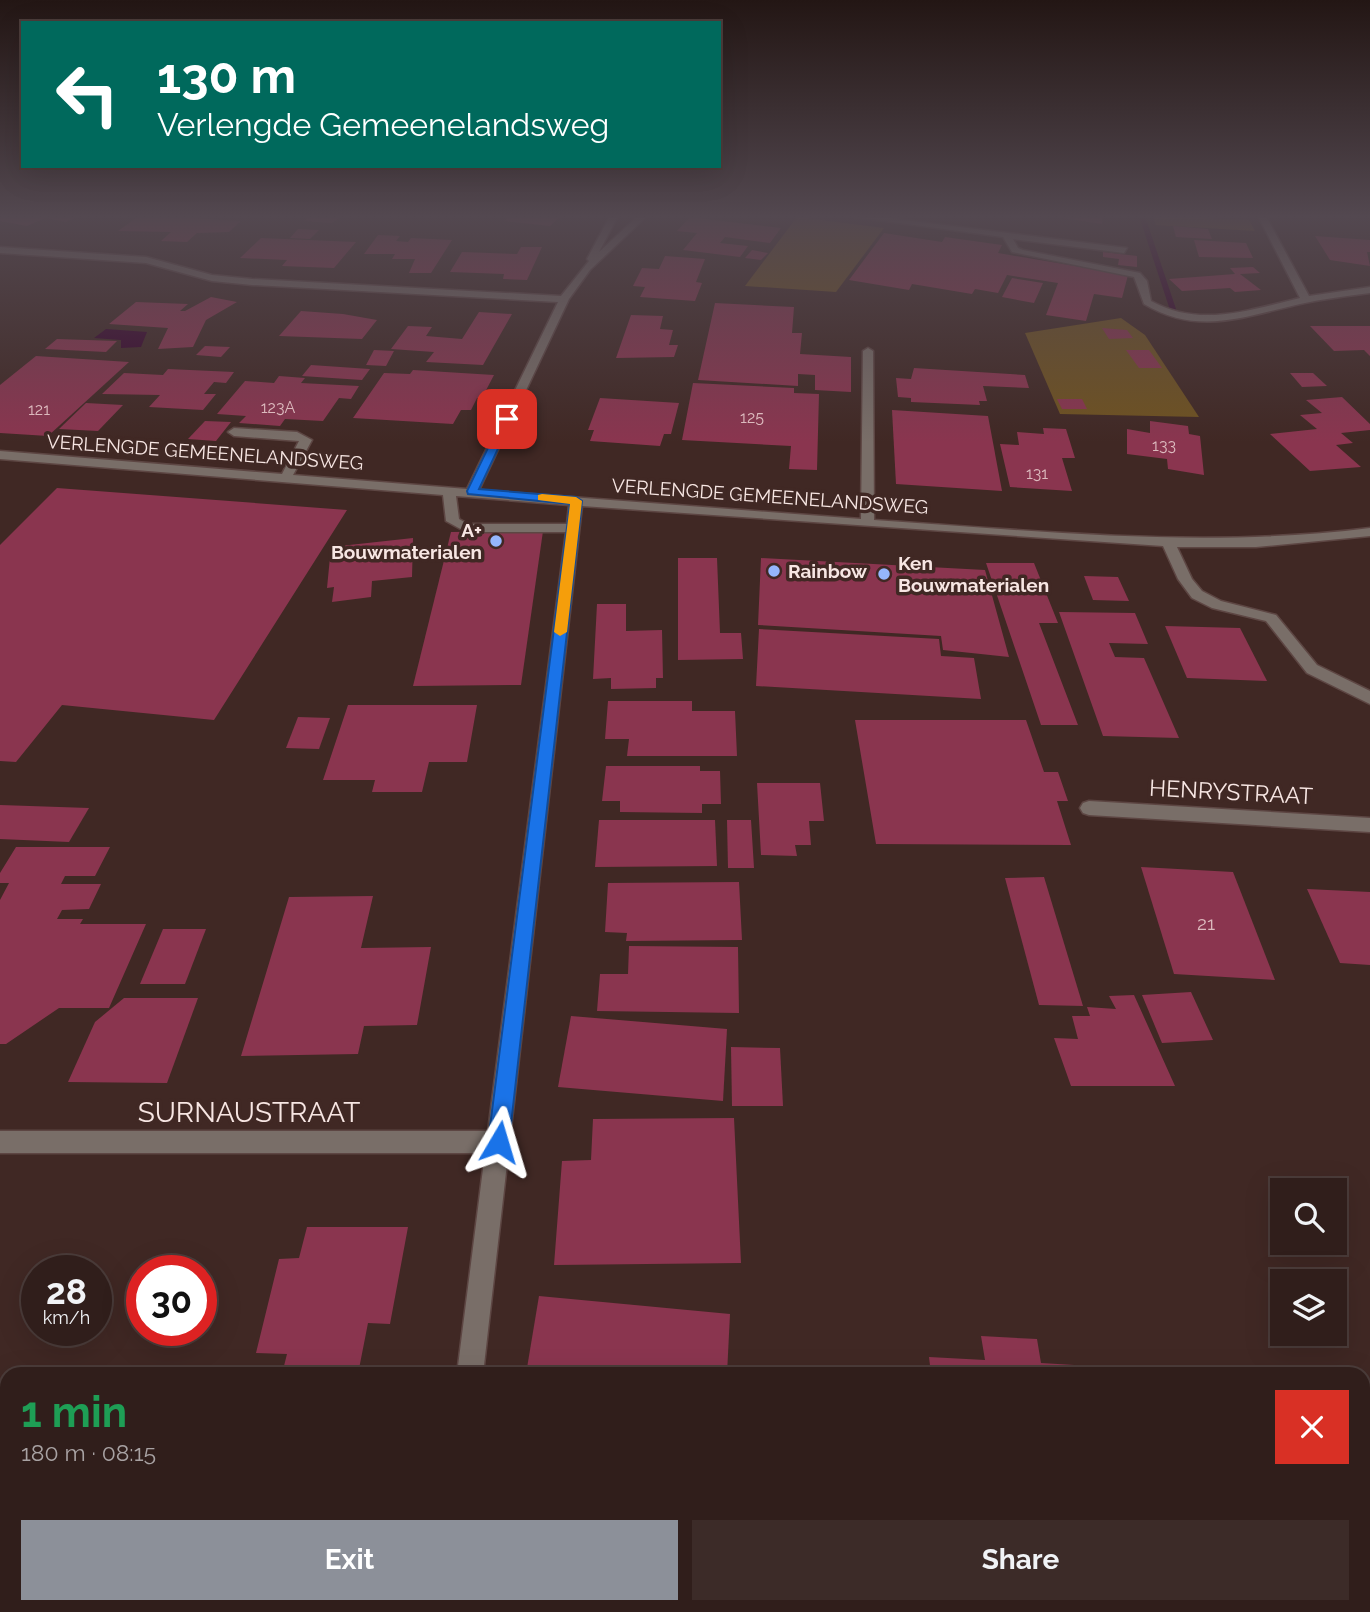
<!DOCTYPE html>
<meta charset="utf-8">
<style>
:root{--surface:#301e1b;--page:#3c2b28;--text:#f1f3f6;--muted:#a8a2a3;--line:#4b3c3a;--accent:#8c9099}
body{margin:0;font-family:Raleway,sans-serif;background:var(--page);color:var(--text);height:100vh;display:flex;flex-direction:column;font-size:26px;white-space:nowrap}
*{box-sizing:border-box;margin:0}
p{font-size:23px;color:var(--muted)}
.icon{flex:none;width:38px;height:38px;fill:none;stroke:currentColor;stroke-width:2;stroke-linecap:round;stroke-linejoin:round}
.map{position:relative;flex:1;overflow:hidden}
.sheet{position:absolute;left:0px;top:1367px;width:1370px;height:247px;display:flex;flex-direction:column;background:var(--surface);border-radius:21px 21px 0 0;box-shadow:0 7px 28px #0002,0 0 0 2px var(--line)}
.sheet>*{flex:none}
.banner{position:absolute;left:21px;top:21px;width:700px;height:147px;border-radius:0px;box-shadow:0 7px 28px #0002,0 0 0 2px var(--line);background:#00695c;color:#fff;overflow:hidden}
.controls{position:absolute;left:1270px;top:1178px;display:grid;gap:14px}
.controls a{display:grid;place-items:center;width:77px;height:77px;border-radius:0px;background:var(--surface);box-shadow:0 7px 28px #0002,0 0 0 2px var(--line);font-size:35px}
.speed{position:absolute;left:21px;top:1255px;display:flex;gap:14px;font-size:35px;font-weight:700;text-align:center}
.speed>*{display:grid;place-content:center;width:91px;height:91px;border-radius:50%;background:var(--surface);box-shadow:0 7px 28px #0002,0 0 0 2px var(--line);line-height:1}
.speed small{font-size:18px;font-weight:400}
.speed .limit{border:10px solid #d22;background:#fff;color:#111}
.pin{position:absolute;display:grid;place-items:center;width:60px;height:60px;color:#fff;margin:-30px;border-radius:14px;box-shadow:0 4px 10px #0006}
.me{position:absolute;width:77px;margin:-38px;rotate:7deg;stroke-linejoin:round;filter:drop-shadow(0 0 5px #0008)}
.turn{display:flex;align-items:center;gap:24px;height:147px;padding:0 21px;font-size:32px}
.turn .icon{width:91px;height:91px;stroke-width:2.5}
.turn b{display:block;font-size:49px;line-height:60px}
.round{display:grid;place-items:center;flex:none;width:74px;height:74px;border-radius:0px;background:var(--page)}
.summary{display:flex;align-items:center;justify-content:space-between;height:119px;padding:0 21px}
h1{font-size:42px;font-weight:700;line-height:52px;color:#1e9e55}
.cta{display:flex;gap:14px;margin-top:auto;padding:14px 21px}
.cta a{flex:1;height:80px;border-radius:0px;background:var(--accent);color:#fff;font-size:28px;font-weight:700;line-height:80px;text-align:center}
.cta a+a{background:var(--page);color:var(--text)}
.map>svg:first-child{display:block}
.green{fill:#6f5220}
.water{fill:#37022b}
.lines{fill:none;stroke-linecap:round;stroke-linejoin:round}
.stream{fill:#37022b;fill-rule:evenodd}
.building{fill:#8a354f}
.minor-casing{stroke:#5d4643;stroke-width:3}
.minor{fill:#796e68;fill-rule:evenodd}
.route{fill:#1a73e8;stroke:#114b97;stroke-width:2}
.slow{fill:#f59e0b}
.poi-dot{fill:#95b6fd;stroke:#402824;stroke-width:2.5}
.labels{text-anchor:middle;stroke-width:7;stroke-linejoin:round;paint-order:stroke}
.far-number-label{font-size:16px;fill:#dcbabe}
.far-street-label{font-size:19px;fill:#f7e6e3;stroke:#402824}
.far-poi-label{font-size:19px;font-weight:bold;fill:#f7e6e3;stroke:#402824;text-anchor:start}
.number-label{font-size:19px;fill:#dcbabe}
.street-label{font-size:23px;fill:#f7e6e3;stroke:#402824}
.near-street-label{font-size:28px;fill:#f7e6e3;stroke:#402824}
</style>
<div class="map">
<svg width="1370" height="1612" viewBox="0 0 1370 1612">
<rect width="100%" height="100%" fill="#402824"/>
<g class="green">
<path d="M1153 216 1249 220 1255 231 1156 225Z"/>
<path d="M797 217 884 228 836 292 745 286Z"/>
<path d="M1121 318 1145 335 1199 417 1060 414 1025 333Z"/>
</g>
<path class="water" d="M106 329 147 332 141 347 121 348V340L94 338Z"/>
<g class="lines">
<path class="stream" d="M1139 216H1145L1179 318 1172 316Z"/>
</g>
<g class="building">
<path d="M0 216H79L66 222 45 218 27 226 0 221Z"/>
<path d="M139 216H194L192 218 241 221 229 232 197 233 187 242 161 241 171 232 118 231Z"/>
<path d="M311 216H334L341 217 332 223 304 221Z"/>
<path d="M510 216H561L550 226 504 221Z"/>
<path d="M1049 216H1103L1102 224Z"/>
<path d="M690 217 781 228 770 243 725 237 720 243 748 246 740 257 683 250 697 233 677 231Z"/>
<path d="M1173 226 1208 229 1212 239 1176 237Z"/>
<path d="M298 229 319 230 310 239 290 238Z"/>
<path d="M884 233 942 242 945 237 1002 245 998 253 1128 275 1122 298 1094 294 1086 321 1046 315 1058 283 1007 275 998 293 975 289 972 294 912 284 909 290 849 280Z"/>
<path d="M378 235 400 236 396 241 408 242 411 238 452 240 431 273H409L415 259H392L395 254H364Z"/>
<path d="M1315 236 1370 240V252H1367L1370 266 1330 260Z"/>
<path d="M261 238 356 242 334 268 282 266 287 260 240 258Z"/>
<path d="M1194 240 1246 243 1253 258 1199 257Z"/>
<path d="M521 247H542L527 280 503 279 504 274 450 272 462 252 517 254Z"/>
<path d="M752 250 768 253 761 260 745 258Z"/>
<path d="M1103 252 1137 256V267L1118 265 1119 259 1103 257Z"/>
<path d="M665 256 705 259 696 282 702 283 695 301 640 297 645 287 633 286 642 268 659 269Z"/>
<path d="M1253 267 1260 273 1240 274 1261 290 1235 292 1230 288 1182 291 1169 279 1235 274 1230 268Z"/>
<path d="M1012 278 1043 283 1034 303 1002 297Z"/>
<path d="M211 297 237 302 206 320 193 347 158 349 168 328 109 324 136 302 188 304 180 311H185Z"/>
<path d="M715 303 794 307 792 333H802L800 354 851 357V392L815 390V375L798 374V386L698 380Z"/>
<path d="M301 311 343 314 377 320 362 339 279 336Z"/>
<path d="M479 312 512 314 483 365 426 362 434 352 391 349 408 326 432 327 426 336 462 339Z"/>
<path d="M631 315 663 316 660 329 673 330 669 345H678L674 357 616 358Z"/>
<path d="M1310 326H1370V356L1364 350 1334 351Z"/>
<path d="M1102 328 1127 330 1133 338 1109 339Z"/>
<path d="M57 339 117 341 106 352 45 349Z"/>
<path d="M205 346 230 347 221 357 196 355Z"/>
<path d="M374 350 394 351 386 366 366 365Z"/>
<path d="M1126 350H1149L1162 368H1139Z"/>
<path d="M36 356 129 362 48 436 0 433V385Z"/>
<path d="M311 365 370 369 362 380 302 376Z"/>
<path d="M914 368 1025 375 1029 388 983 386 987 401H979L980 405 911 402V398L898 397 896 378 911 379Z"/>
<path d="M168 369 234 372 226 383 214 382 204 394H216L203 410 149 407 160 395 102 394 124 373 163 375Z"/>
<path d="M413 370 494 375 482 398H477L471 410H461L453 424 353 418 384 373 410 374Z"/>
<path d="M1290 373H1313L1327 386 1302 387Z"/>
<path d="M279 376 305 378 301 383 359 386 351 399 339 398 323 421 285 419 280 426 239 423 246 416 217 414 245 381 274 383Z"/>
<path d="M693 383 794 388V393L819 394 817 470 789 469 791 446 682 440Z"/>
<path d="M1342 397 1370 424V430L1341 433 1353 443 1336 445 1361 467 1310 471 1270 434 1317 429 1300 415 1322 413 1306 400Z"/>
<path d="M600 398 679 403 671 434H664L660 446 590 441 594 430H588Z"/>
<path d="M1057 399H1082L1087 409H1062Z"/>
<path d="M86 403 123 405 98 431 59 429Z"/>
<path d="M892 410 988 416 1002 491 896 484Z"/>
<path d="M205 421 231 422 216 441 188 439Z"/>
<path d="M1150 421 1188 426 1189 434 1200 436 1204 475 1168 469 1167 459 1127 454V429L1150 433Z"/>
<path d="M1043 428 1066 429 1075 458H1062L1072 491 1010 487 1000 444 1019 445 1017 432 1044 434Z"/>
<path d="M57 488 347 510 214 720 62 705 16 762 0 761V545Z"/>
<path d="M543 531 521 685 413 686 451 532Z"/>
<path d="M413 538 412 577 372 581 371 597 332 602 334 587 327 588 331 547Z"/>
<path d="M678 558H717L720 633H741L743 659 678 660Z"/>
<path d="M761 558 985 570 1009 657 943 650 941 636 758 625Z"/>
<path d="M986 563H1034L1058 623H1039L1078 725H1041Z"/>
<path d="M1084 576 1118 577 1129 601 1093 600Z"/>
<path d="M597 604H626V631L662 630 663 678H656V688L611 689V678L593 679Z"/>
<path d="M1059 612 1135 613 1148 644 1109 643 1115 657 1144 658 1179 738 1103 736Z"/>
<path d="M1165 626 1240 628 1267 681 1187 678Z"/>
<path d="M759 629 939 639 941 656 974 658 981 699 756 686Z"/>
<path d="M608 701H692V711H735L737 756H627L629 739H605Z"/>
<path d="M348 705H477L467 762H429L422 792H372L375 780H323Z"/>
<path d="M298 717 330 718 319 749 286 748Z"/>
<path d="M855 720H1026L1044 772H1058L1068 801H1057L1071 845 876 844Z"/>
<path d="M606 766H700V771H720L721 804H702V813L620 812V801H602Z"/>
<path d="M757 783H820L824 821H809L811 845H795L797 856 761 855Z"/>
<path d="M0 805 89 808 69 842 0 839Z"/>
<path d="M599 820H715L717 866 595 867Z"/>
<path d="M727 820H751L754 868H728Z"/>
<path d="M16 847H110L95 876H65L61 884H101L89 909 62 910 57 919H83L80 924H146L109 1008H59L6 1044H0V900L9 883H0V873Z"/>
<path d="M1141 867 1233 872 1275 980 1174 974Z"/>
<path d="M1044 877 1083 1006 1039 1005 1005 878Z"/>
<path d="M739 882 742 940 626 941 627 933 605 932 608 883Z"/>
<path d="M1307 889 1370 892V965L1340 963Z"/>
<path d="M373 896 361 948 431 947 417 1025 364 1026 358 1054 241 1056 289 897Z"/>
<path d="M163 929H206L185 984H140Z"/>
<path d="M629 946 738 947 739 1013 597 1011 600 974H628Z"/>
<path d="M1191 992 1213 1040 1162 1043 1142 995Z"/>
<path d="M1134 995 1175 1086H1071L1054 1038 1078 1039 1072 1016H1090L1087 1007 1116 1009 1109 996Z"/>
<path d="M124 998H198L167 1083 68 1082 95 1022Z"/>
<path d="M571 1016 727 1029 723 1101 558 1087Z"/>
<path d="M731 1047 780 1048 783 1106H732Z"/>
<path d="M734 1118 741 1263 554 1265 562 1161 591 1160 593 1119Z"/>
<path d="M307 1227H408L390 1324 368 1323 358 1374H282L287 1354 256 1353 279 1259 299 1258Z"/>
<path d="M539 1296 730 1314 727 1374H526Z"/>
<path d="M981 1336 1037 1339 1041 1363 1108 1367 1110 1374H931L929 1357 985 1360Z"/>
<path d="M176 1606H355L354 1612H175Z"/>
<rect x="524" y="1606" width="229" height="6"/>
</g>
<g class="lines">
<defs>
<g id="minor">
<path d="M610 216H618L599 252 638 216H647L590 270 569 299 479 490 861 519 863 351 868 348 873 351 874 520C1040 531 1204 549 1370 528V536L1256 547H1177L1192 579 1202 591 1221 601 1276 615 1317 665 1370 691V704L1307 673 1266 621 1212 608 1192 598 1178 579 1163 546 582 506 483 1374H457L485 1153H0V1131H488L566 532H466L446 521 443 495 0 459V451L282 474 299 441 234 436 228 432 234 428 297 432 312 440 293 475 467 489 558 302 252 285 212 281 146 263 0 253V247L146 257 212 275 252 279 561 296 589 261 587 259ZM456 496 569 505 567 524H468L459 519Z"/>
<path d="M848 216H872L1127 248 1124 253 1013 239 1018 248 1023 250 1140 273 1147 281 1151 301C1200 328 1249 310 1300 298L1258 216H1266L1309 296 1370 287V293C1347 296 1323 299 1300 304 1243 317 1198 336 1144 304L1134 277 1012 252 1003 237Z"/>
<path d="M1089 801 1370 818V832L1089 815 1083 813 1080 808 1083 803Z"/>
<path d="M426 1606H456L455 1612H425Z"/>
</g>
</defs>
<use href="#minor" class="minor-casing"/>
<use href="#minor" class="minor"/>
</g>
<linearGradient id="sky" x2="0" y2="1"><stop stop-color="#231614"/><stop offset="0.49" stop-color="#534850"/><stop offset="1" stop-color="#534850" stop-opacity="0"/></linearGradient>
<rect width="1370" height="442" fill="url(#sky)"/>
<path class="route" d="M507 416 512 419 479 489 576 497 582 501 509 1142 506 1150 499 1153 491 1150 488 1142 570 504 468 494 467 491 502 419Z"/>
<path class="slow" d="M542 494 576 497 582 501 567 632 560 636 554 632 570 504 538 500V495Z"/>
<g class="poi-dot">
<circle cx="496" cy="541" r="7"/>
<circle cx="774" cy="571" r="7"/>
<circle cx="884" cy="574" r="7"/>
</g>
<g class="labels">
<g class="far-number-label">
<text x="278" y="413">123A</text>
<text x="39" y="415">121</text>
<text x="752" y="423">125</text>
<text x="1164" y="451">133</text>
<text x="1037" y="479">131</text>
</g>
<g class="far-street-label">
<text transform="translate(205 452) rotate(4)" y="7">VERLENGDE GEMEENELANDSWEG</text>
<text transform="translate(770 496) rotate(4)" y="7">VERLENGDE GEMEENELANDSWEG</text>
</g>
<g class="far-poi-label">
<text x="482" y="537" text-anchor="end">A+<tspan x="482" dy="22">Bouwmaterialen</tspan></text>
<text x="898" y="570">Ken<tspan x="898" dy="22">Bouwmaterialen</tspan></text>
<text x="788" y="578">Rainbow</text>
</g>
<g class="number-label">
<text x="1206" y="930">21</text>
</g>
<g class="street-label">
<text transform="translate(1231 792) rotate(3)" y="8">HENRYSTRAAT</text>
</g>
<g class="near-street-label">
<text x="249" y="1122">SURNAUSTRAAT</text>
</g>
</g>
</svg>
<div class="controls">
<a><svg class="icon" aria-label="search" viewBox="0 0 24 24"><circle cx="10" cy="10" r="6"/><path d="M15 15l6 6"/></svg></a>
<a><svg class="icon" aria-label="layers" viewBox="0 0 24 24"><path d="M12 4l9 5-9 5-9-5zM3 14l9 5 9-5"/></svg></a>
</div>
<div class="speed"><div>28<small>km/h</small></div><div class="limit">30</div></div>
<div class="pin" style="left:507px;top:419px;background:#d93025"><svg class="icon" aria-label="arrive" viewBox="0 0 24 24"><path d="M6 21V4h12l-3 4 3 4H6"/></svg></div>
<svg class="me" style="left:499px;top:1142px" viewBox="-20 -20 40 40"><path d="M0-17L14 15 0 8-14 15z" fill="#1a73e8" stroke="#fff" stroke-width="4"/></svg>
<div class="banner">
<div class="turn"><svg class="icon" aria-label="left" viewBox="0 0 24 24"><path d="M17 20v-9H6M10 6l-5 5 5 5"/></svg><div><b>130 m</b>Verlengde Gemeenelandsweg</div></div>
</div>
<section class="sheet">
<div class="summary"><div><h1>1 min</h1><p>180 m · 08:15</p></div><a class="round" style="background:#d93025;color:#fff"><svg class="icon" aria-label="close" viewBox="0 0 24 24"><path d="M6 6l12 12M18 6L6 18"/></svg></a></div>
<div class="cta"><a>Exit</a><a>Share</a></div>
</section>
</div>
